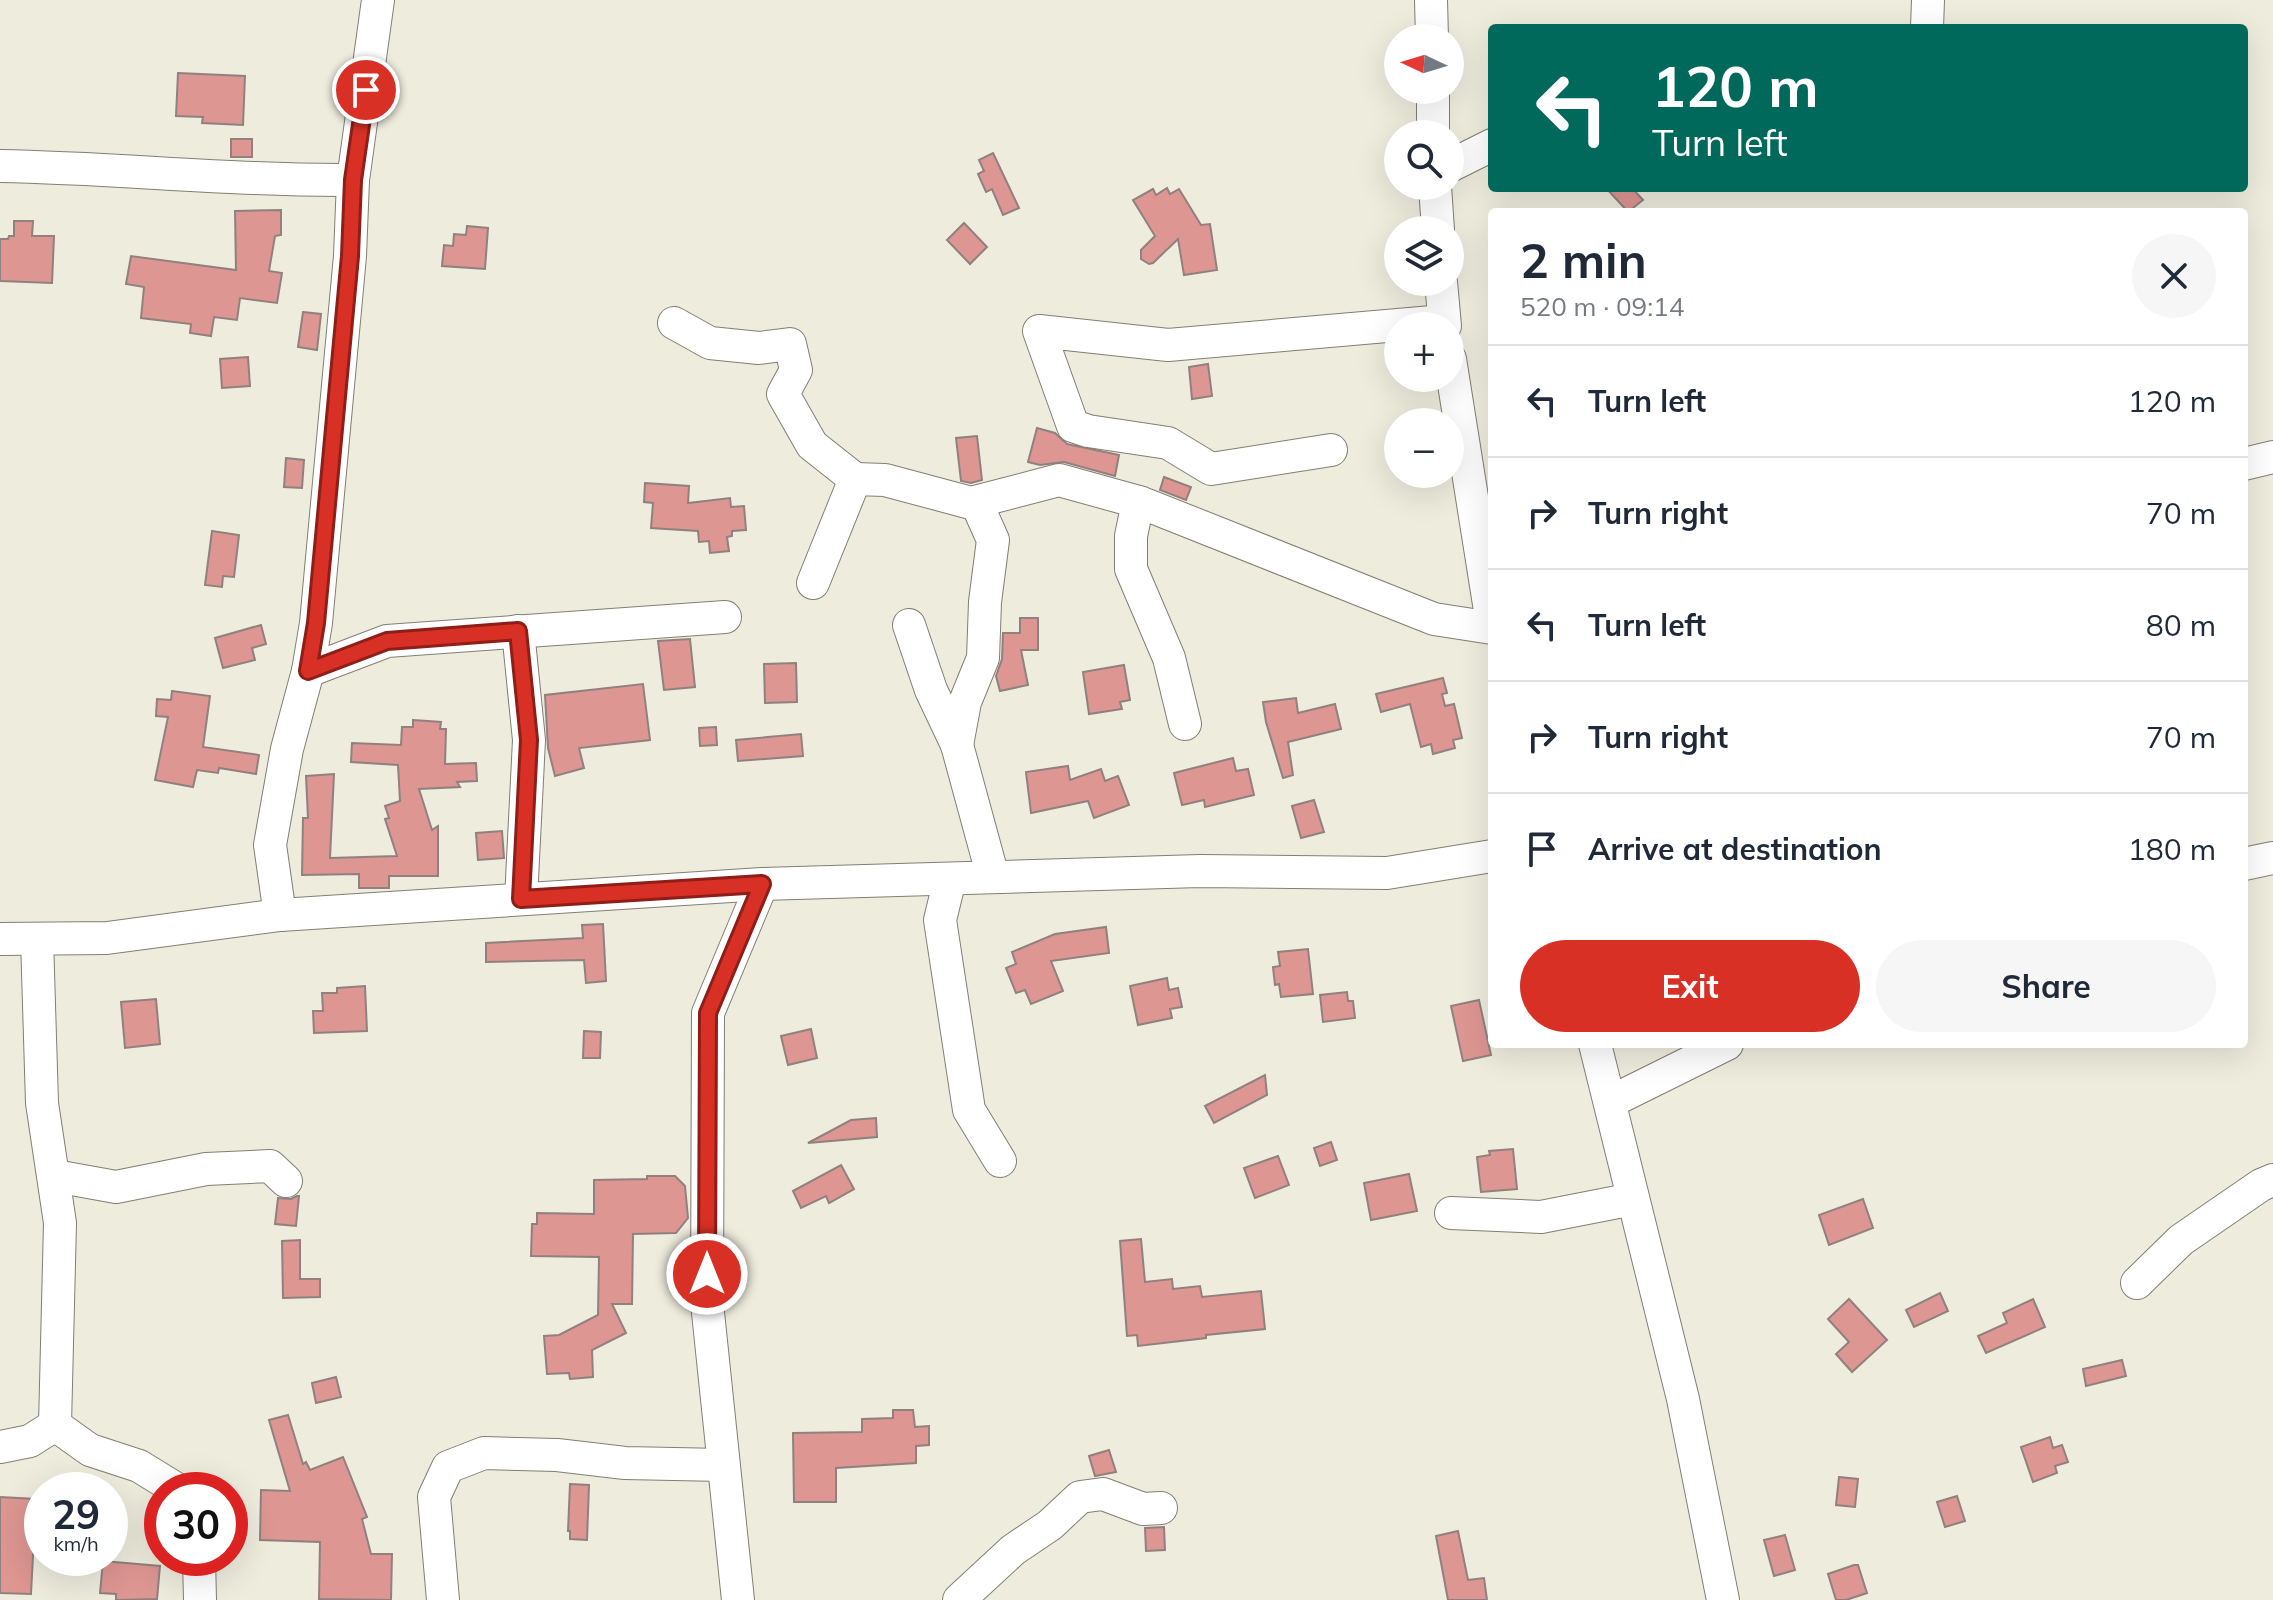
<!DOCTYPE html>
<meta charset="utf-8">
<style>
:root{--surface:#fff;--page:#f6f6f7;--text:#1f2937;--muted:#747a83;--line:#e0e1e3;--accent:#d93025}
body{margin:0;font-family:Mulish,sans-serif;background:var(--page);color:var(--text);height:100vh;display:flex;flex-direction:column;font-size:30px;white-space:nowrap}
*{box-sizing:border-box;margin:0}
p{font-size:26px;color:var(--muted)}
.icon{flex:none;width:44px;height:44px;fill:none;stroke:currentColor;stroke-width:2;stroke-linecap:round;stroke-linejoin:round}
.map{position:relative;flex:1;overflow:hidden}
.details{position:absolute;left:1488px;top:208px;width:760px;height:840px;display:flex;flex-direction:column;background:var(--surface);border-radius:8px;box-shadow:0 8px 32px #0002}
.details>*{flex:none}
.hud{position:absolute;left:1488px;top:24px;width:760px;height:168px;border-radius:8px;box-shadow:0 8px 32px #0002;background:#00695c;color:#fff;overflow:hidden}
.needle{width:52px;rotate:274deg}
.buttons{position:absolute;left:1384px;top:24px;display:grid;gap:16px}
.buttons a{display:grid;place-items:center;width:80px;height:80px;border-radius:50%;background:var(--surface);box-shadow:0 8px 32px #0002;font-size:40px}
.speed{position:absolute;left:24px;top:1472px;display:flex;gap:16px;font-size:40px;font-weight:700;text-align:center}
.speed>*{display:grid;place-content:center;width:104px;height:104px;border-radius:50%;background:var(--surface);box-shadow:0 8px 32px #0002;line-height:1}
.speed small{font-size:20px;font-weight:400}
.speed .limit{border:12px solid #d22;background:#fff;color:#111}
.pin{position:absolute;display:grid;place-items:center;width:68px;height:68px;color:#fff;margin:-34px;border:4px solid #fff;border-radius:50%;box-shadow:0 2px 8px #0007}
.me{position:absolute;width:88px;margin:-44px;rotate:0deg;stroke-linejoin:round;filter:drop-shadow(0 0 6px #0008)}
.turn{display:flex;align-items:center;gap:28px;height:168px;padding:0 32px;font-size:36px}
.turn .icon{width:104px;height:104px;stroke-width:2.5}
.turn b{display:block;font-size:56px;line-height:68px}
.round{display:grid;place-items:center;flex:none;width:84px;height:84px;border-radius:42px;background:var(--page)}
.head{display:flex;align-items:center;justify-content:space-between;height:136px;padding:0 32px}
h1{font-size:48px;font-weight:700;line-height:60px}
.cta{display:flex;gap:16px;margin-top:auto;padding:16px 32px}
.cta a{flex:1;height:92px;border-radius:48px;background:var(--accent);color:#fff;font-size:32px;font-weight:700;line-height:92px;text-align:center}
.cta a+a{background:var(--page);color:var(--text)}
ul{padding:0;list-style:none}
li{display:flex;align-items:center;gap:24px;height:112px;padding:0 32px;border-top:2px solid var(--line)}
li div{flex:1}
li b{display:block;font-size:30px}
li em{font-style:normal}
.map>svg:first-child{display:block}
.building{fill:#dd9692;stroke:#90817f;stroke-width:2}
.lines{fill:none;stroke-linecap:round;stroke-linejoin:round}
.minor-casing{stroke:#817f72;stroke-width:34}
.minor{stroke:#fff;stroke-width:32}
.route-casing{stroke:#8d1f18;stroke-width:20}
.route{stroke:#d93025;stroke-width:14}
</style>
<div class="map">
<svg width="2273" height="1600" viewBox="0 0 2273 1600">
<rect width="100%" height="100%" fill="#eeecdd"/>
<g class="building">
<path d="M178 73 245 76 243 125 202 123 203 117 176 116Z"/>
<rect x="231" y="139" width="21" height="18"/>
<path d="M993 153 1019 208 1003 215 992 189 986 192 978 174 984 171 979 160Z"/>
<path d="M1167 188 1170 194 1179 189 1201 225 1210 224 1217 270 1184 275 1178 239 1153 263 1149 264 1141 259V250L1155 236 1133 200 1153 189 1156 195Z"/>
<path d="M1606 188H1632L1643 200 1628 212Z"/>
<path d="M281 210V235L275 236 269 271 282 273 277 303 240 298 237 320 214 317 211 336 190 333 191 324 141 318 144 287 126 284 131 256 236 270 235 211Z"/>
<path d="M14 221H33L32 236H54L52 283 0 281V239H8L9 236H14Z"/>
<path d="M964 223 987 247 970 264 947 240Z"/>
<path d="M467 226 488 228 485 269 442 266 444 245 453 246 454 234 466 235Z"/>
<path d="M303 312 321 314 317 350 298 347Z"/>
<path d="M248 357 250 386 222 388 220 359Z"/>
<path d="M1208 364 1212 396 1192 399 1189 367Z"/>
<path d="M1037 428 1055 433 1067 444 1119 455 1115 476 1064 462 1040 465 1028 462Z"/>
<path d="M977 436 982 480 971 483 961 481 956 438Z"/>
<path d="M286 458 304 460 302 488 284 487Z"/>
<path d="M1164 477 1191 487 1186 500 1160 490Z"/>
<path d="M645 483 689 486 688 503 730 498 731 507 744 506 746 530 732 531V536L727 537 729 551 710 553 709 541 699 542 698 531 651 528 653 503 644 502Z"/>
<path d="M212 531 239 535 234 577 223 576 222 587 205 585Z"/>
<path d="M1020 618H1038V650H1021L1028 685 1000 691 996 676 1002 659 1003 633H1020Z"/>
<path d="M261 625 266 644 252 648 255 660 223 668 215 638Z"/>
<path d="M690 639 695 687 664 690 658 641Z"/>
<path d="M796 663 797 702 765 703 764 664Z"/>
<path d="M1124 665 1130 700 1120 702 1122 709 1089 714 1083 672Z"/>
<path d="M1443 678 1447 693 1442 694 1445 706 1454 704 1462 738 1453 740 1455 748 1433 754 1431 744 1421 747 1410 704 1381 712 1376 694Z"/>
<path d="M643 684 650 740 579 748 584 768 555 776 548 748 545 695Z"/>
<path d="M172 691 210 696 203 747 259 755 256 774 219 768 218 773 197 770 193 787 155 780 168 717 156 716 157 699 171 700Z"/>
<path d="M1296 698 1298 713 1335 704 1341 729 1288 742 1293 775 1283 778 1266 722 1263 702Z"/>
<path d="M413 720 441 722 440 729H446L445 764 476 763 477 781 457 782 460 787 419 789 432 830 438 826V876H389V888H359V874L302 875 303 818H308L306 776 334 774 330 858 397 856 385 819 389 818 385 806 400 801 398 765 351 762 352 743 401 745 402 727H413Z"/>
<path d="M716 727 717 745 700 746 699 728Z"/>
<path d="M801 734 803 756 738 761 736 740Z"/>
<path d="M1233 758 1236 771 1248 769 1254 795 1205 807 1204 800 1182 805 1174 773Z"/>
<path d="M1068 766 1070 780 1101 769 1105 781 1118 776 1129 805 1094 818 1088 801 1031 813 1026 772Z"/>
<path d="M1314 800 1324 832 1301 838 1292 806Z"/>
<path d="M502 831 504 858 478 860 476 833Z"/>
<path d="M603 924 606 981 586 983 584 960 486 962V943L583 938 582 925Z"/>
<path d="M1106 927 1109 953 1051 961 1063 991 1031 1004 1025 990 1016 993 1006 968 1016 964 1012 952 1055 934Z"/>
<path d="M1308 949 1313 994 1281 997 1279 984 1275 985 1273 967 1280 966 1278 952Z"/>
<path d="M1167 978 1169 990 1178 988 1182 1007 1170 1009 1172 1018 1138 1025 1130 986Z"/>
<path d="M365 986 367 1031 314 1033 313 1011H323L322 993H337V988Z"/>
<path d="M1347 992 1348 1001H1353L1355 1018 1323 1022 1320 995Z"/>
<path d="M156 999 160 1044 125 1048 121 1002Z"/>
<path d="M1479 1000 1491 1055 1463 1061 1451 1006Z"/>
<path d="M811 1029 817 1058 788 1065 781 1036Z"/>
<path d="M584 1031 601 1032 600 1058H583Z"/>
<path d="M1265 1075 1267 1095 1214 1123 1205 1106Z"/>
<path d="M876 1118 877 1137 808 1143 851 1120Z"/>
<path d="M1331 1142 1337 1160 1320 1166 1314 1148Z"/>
<path d="M1513 1149 1517 1189 1481 1192 1477 1157 1490 1155 1489 1151Z"/>
<path d="M1278 1156 1289 1185 1255 1198 1244 1168Z"/>
<path d="M841 1165 854 1189 829 1203 826 1196 801 1208 793 1191Z"/>
<path d="M1409 1174 1417 1211 1371 1220 1364 1183Z"/>
<path d="M647 1176H675L685 1186 688 1218 676 1233 633 1234 632 1304H612L626 1333 592 1350 593 1377 570 1379 569 1373 547 1374 544 1336 559 1335 598 1315 599 1257 531 1256 532 1224H537V1213L594 1214V1180L647 1179Z"/>
<path d="M297 1196H299L296 1226 275 1224 278 1198 291 1199Z"/>
<path d="M1863 1199 1873 1228 1829 1245 1819 1215Z"/>
<path d="M1141 1239 1145 1282 1172 1279 1173 1289 1200 1286 1202 1297 1261 1291 1265 1329 1206 1335V1338L1138 1346 1137 1335 1127 1336 1120 1241Z"/>
<path d="M300 1240V1279H320V1297L283 1298 282 1241Z"/>
<path d="M1940 1293 1948 1311 1914 1327 1906 1310Z"/>
<path d="M1849 1299 1887 1340 1852 1372 1836 1354 1849 1342 1828 1319Z"/>
<path d="M2033 1299 2045 1327 1986 1353 1978 1336 2007 1323 2003 1313Z"/>
<path d="M2122 1360 2126 1376 2086 1386 2083 1369Z"/>
<path d="M336 1377 341 1397 316 1403 312 1383Z"/>
<path d="M893 1410H913L915 1427 929 1426V1445L916 1446V1463L836 1468V1502H794L793 1433 862 1432V1419L893 1418Z"/>
<path d="M288 1415 303 1464 306 1462 310 1470 343 1457 367 1517 362 1519 371 1554H392L391 1600 319 1599 320 1542 260 1540 261 1490 290 1491 269 1420Z"/>
<path d="M2050 1437 2053 1448 2062 1445 2068 1462 2055 1466 2057 1473 2033 1482 2021 1447Z"/>
<path d="M1109 1450 1116 1472 1095 1476 1089 1456Z"/>
<path d="M1839 1477 1858 1479 1855 1507 1836 1505Z"/>
<path d="M570 1484 589 1485 587 1540 570 1539V1531H568Z"/>
<path d="M1957 1496 1965 1521 1945 1527 1937 1502Z"/>
<path d="M0 1497 36 1499 31 1594 0 1593Z"/>
<path d="M1164 1527 1165 1550 1146 1551 1145 1528Z"/>
<path d="M1458 1531 1468 1580 1484 1578 1487 1600H1448L1436 1536Z"/>
<path d="M1785 1535 1795 1570 1774 1576 1764 1540Z"/>
<path d="M103 1561 160 1566 157 1599 116 1600V1594L100 1593Z"/>
<path d="M1854 1565H1858L1867 1593 1846 1600H1836L1828 1574Z"/>
</g>
<g class="lines">
<defs>
<g id="minor">
<path d="M1431 0 1432 38"/>
<path d="M1927 28 1928 0"/>
<path d="M1433 90V134"/>
<path d="M0 166C118 168 235 181 353 180"/>
<path d="M1450 166 1492 145"/>
<path d="M1435 186 1438 230"/>
<path d="M1441 282 1445 326"/>
<path d="M674 323 710 343 759 348 790 344 796 370 783 394 812 445 855 479"/>
<path d="M1450 359 1492 623"/>
<path d="M1331 450 1211 469 1168 443 1088 431 1073 426 1039 331 1168 345 1444 321"/>
<path d="M2244 464 2273 457"/>
<path d="M1138 502 1131 536V569L1169 658 1185 724"/>
<path d="M813 583 855 479 885 480 971 503 1059 480 1142 503 1434 619 1492 628"/>
<path d="M909 625 931 690 957 745 993 877"/>
<path d="M518 631 529 740 521 899"/>
<path d="M308 671 387 641 725 617"/>
<path d="M957 745 965 702 983 658 985 602 993 540 976 502"/>
<path d="M2244 864 2273 858"/>
<path d="M950 879 940 920 969 1110 1000 1161"/>
<path d="M280 915 270 845 287 749 308 671 316 623 350 256 353 180 378 0"/>
<path d="M0 939 107 938 280 915 762 884 1200 871 1387 873 1492 856"/>
<path d="M37 939 42 1103 60 1223 55 1425"/>
<path d="M1595 1044 1683 1399 1723 1600"/>
<path d="M1610 1102 1727 1044"/>
<path d="M55 1176 116 1187 206 1169 270 1166 286 1181"/>
<path d="M1451 1213 1541 1217 1633 1199"/>
<path d="M2137 1283 2181 1240 2261 1185 2273 1180"/>
<path d="M0 1447 30 1441 55 1425 90 1450 139 1466 178 1490"/>
<path d="M199 1558 200 1600"/>
<path d="M443 1600 434 1497 448 1467 484 1453 557 1455 625 1463 723 1465"/>
<path d="M738 1600 707 1303 708 1013 762 884"/>
<path d="M959 1600 1013 1550 1050 1525 1080 1497 1103 1494 1143 1509 1161 1508"/>
</g>
</defs>
<use href="#minor" class="minor-casing"/>
<use href="#minor" class="minor"/>
</g>
<g class="lines">
<defs>
<path id="route" d="M366 90 353 180 350 256 316 623 308 671 387 641 518 631 529 740 521 899 762 884 708 1013 707 1274"/>
</defs>
<use href="#route" class="route-casing"/>
<use href="#route" class="route"/>
</g>
</svg>
<div class="buttons">
<a><svg class="needle" viewBox="-14 -14 28 28"><path d="M0-13l5 13h-10z" fill="#e53935"/><path d="M0 13l5-13h-10z" fill="#747a83"/></svg></a>
<a><svg class="icon" aria-label="search" viewBox="0 0 24 24"><circle cx="10" cy="10" r="6"/><path d="M15 15l6 6"/></svg></a>
<a><svg class="icon" aria-label="layers" viewBox="0 0 24 24"><path d="M12 4l9 5-9 5-9-5zM3 14l9 5 9-5"/></svg></a>
<a>+</a>
<a>−</a>
</div>
<div class="speed"><div>29<small>km/h</small></div><div class="limit">30</div></div>
<div class="pin" style="left:366px;top:90px;background:#d93025"><svg class="icon" aria-label="arrive" viewBox="0 0 24 24"><path d="M6 21V4h12l-3 4 3 4H6"/></svg></div>
<svg class="me" style="left:707px;top:1274px" viewBox="-20 -20 40 40"><circle r="17" fill="#d93025" stroke="#fff" stroke-width="3"/><path d="M0-11L8 9 0 5-8 9z" fill="#fff"/></svg>
<div class="hud">
<div class="turn"><svg class="icon" aria-label="left" viewBox="0 0 24 24"><path d="M17 20v-9H6M10 6l-5 5 5 5"/></svg><div><b>120 m</b>Turn left</div></div>
</div>
<section class="details">
<div class="head"><div><h1>2 min</h1><p>520 m · 09:14</p></div><a class="round"><svg class="icon" aria-label="close" viewBox="0 0 24 24"><path d="M6 6l12 12M18 6L6 18"/></svg></a></div>
<ul>
<li><svg class="icon" aria-label="left" viewBox="0 0 24 24"><path d="M17 20v-9H6M10 6l-5 5 5 5"/></svg><div><b>Turn left</b></div><em>120 m</em></li>
<li><svg class="icon" aria-label="right" viewBox="0 0 24 24"><path d="M7 20v-9h11M14 6l5 5-5 5"/></svg><div><b>Turn right</b></div><em>70 m</em></li>
<li><svg class="icon" aria-label="left" viewBox="0 0 24 24"><path d="M17 20v-9H6M10 6l-5 5 5 5"/></svg><div><b>Turn left</b></div><em>80 m</em></li>
<li><svg class="icon" aria-label="right" viewBox="0 0 24 24"><path d="M7 20v-9h11M14 6l5 5-5 5"/></svg><div><b>Turn right</b></div><em>70 m</em></li>
<li><svg class="icon" aria-label="arrive" viewBox="0 0 24 24"><path d="M6 21V4h12l-3 4 3 4H6"/></svg><div><b>Arrive at destination</b></div><em>180 m</em></li>
</ul>
<div class="cta"><a>Exit</a><a>Share</a></div>
</section>
</div>
